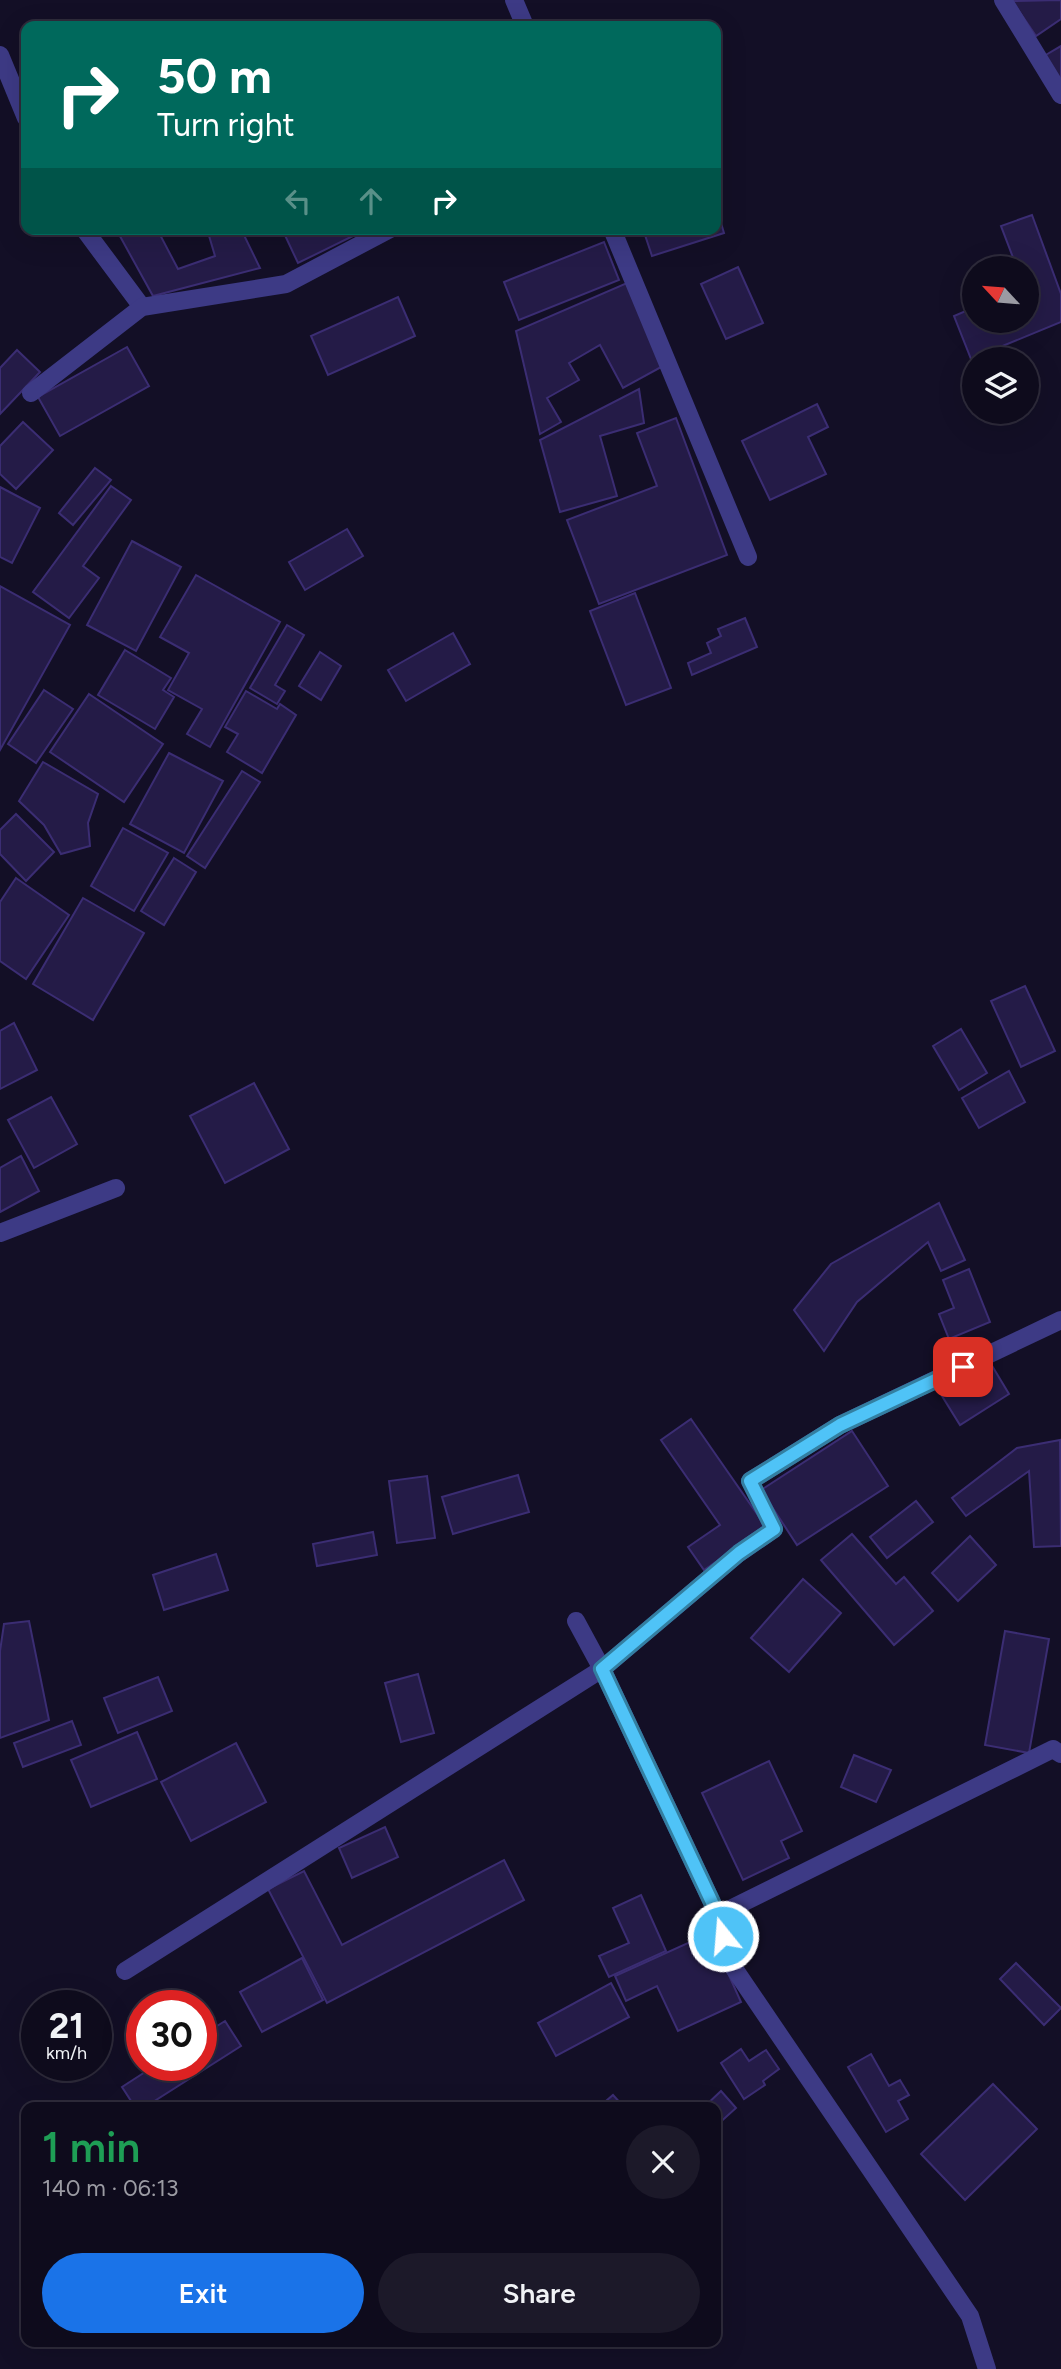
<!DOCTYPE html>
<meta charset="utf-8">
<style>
:root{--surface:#0e0b1c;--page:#1c1929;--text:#f1f3f6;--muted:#9b9ba3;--line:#2e2b3b;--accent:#1a73e8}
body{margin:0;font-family:Figtree,sans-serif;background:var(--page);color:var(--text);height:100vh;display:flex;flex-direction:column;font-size:26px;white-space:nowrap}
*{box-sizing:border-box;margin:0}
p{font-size:23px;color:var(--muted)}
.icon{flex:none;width:38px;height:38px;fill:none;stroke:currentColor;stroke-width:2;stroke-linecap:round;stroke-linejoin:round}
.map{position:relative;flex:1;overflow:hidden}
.sheet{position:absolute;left:21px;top:2102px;width:700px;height:245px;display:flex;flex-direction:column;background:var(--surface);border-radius:14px;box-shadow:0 7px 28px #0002,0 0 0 2px var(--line)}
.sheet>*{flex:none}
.hud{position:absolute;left:21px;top:21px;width:700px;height:214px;border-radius:14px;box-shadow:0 7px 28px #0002,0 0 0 2px var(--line);background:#00695c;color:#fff;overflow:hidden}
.needle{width:46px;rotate:296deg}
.fabs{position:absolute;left:962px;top:256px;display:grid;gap:14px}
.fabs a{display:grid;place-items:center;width:77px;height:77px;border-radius:50%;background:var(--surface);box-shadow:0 7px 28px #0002,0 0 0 2px var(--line);font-size:35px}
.speed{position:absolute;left:21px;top:1990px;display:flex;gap:14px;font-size:35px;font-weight:700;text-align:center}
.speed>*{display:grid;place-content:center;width:91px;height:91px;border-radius:50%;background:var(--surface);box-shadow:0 7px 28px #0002,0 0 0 2px var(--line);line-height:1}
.speed small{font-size:18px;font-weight:400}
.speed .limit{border:10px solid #d22;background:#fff;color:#111}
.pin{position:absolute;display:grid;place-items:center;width:60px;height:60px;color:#fff;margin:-30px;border-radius:14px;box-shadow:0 4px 10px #0006}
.me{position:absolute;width:77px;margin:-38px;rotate:343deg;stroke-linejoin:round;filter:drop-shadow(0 0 5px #0008)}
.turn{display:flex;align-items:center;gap:24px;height:147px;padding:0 21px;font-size:32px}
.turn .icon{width:91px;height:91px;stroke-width:2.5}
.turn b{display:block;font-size:49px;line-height:60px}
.lanes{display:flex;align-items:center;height:66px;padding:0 21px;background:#0003;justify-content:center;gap:35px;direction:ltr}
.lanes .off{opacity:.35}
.round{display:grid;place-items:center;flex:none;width:74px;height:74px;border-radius:37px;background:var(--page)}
.summary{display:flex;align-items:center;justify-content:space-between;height:119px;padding:0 21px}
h1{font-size:42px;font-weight:600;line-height:52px;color:#1e9e55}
.button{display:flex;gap:14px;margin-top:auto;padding:14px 21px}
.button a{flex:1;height:80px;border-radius:42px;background:var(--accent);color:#fff;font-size:28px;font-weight:600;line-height:80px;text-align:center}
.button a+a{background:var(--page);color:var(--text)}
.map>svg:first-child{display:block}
.building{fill:#241b47;stroke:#3b2d73;stroke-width:2}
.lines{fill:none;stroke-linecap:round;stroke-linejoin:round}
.minor{stroke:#3d3a85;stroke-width:18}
.route-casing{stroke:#337fa1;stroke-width:18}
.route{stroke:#4fc3f7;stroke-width:12}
</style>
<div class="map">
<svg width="1061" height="2369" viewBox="0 0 1061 2369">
<rect width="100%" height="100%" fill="#130f26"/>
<g class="building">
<path d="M1061 0V19L1036 36 1012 1Z"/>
<path d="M1061 46V77L1057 79 1044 56Z"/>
<path d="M716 206 724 233 652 256 643 229H716Z"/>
<path d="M1032 215 1061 294V322L971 359 954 316 975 307V320H1027V268H1017L1001 226Z"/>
<path d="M116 229H157L178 269 215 256 207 229H241L260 268 153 296Z"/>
<path d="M282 229H352L355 235 298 263Z"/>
<path d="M604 242 619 280 519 320 504 282Z"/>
<path d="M738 267 763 323 726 339 701 284Z"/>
<path d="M627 283 663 366 623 388 600 345 569 363 579 380 547 398 561 422 540 434 516 331Z"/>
<path d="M398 297 415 336 328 375 311 336Z"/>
<path d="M127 347 149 386 60 436 38 397Z"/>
<path d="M17 350 40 372 0 414V368Z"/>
<path d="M639 389 644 423 600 436 617 496 560 512 540 440Z"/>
<path d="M817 404 828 427 808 437 826 474 770 500 742 441Z"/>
<path d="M676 418 727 555 599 604 567 520 657 486 637 433Z"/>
<path d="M23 422 53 450 16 489 0 474V446Z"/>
<path d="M95 468 111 480 73 525 59 513Z"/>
<path d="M111 486 131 500 83 566 99 578 69 618 33 592Z"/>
<path d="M0 487 40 508 12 563 0 557Z"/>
<path d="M347 529 363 556 305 590 289 562Z"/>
<path d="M132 541 181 567 136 651 87 625Z"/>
<path d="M196 575 280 622 210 747 187 734 202 709 168 690 189 653 160 637Z"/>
<path d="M0 586 70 625 0 750Z"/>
<path d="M635 593 671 688 626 705 590 611Z"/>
<path d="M745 618 757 647 692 675 688 663 711 653 707 643 721 636 718 629Z"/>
<path d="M287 625 304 635 275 685 285 691 277 704 250 688Z"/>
<path d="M453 633 470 664 406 701 388 670Z"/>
<path d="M125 650 171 678 163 690 174 697 155 729 98 695Z"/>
<path d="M320 652 341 666 321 700 299 686Z"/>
<path d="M44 690 73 709 36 763 8 744Z"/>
<path d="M246 691 277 709 280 704 296 715 262 773 227 752 238 734 225 727Z"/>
<path d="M89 694 163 744 124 802 50 752Z"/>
<path d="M169 753 223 781 184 853 130 824Z"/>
<path d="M43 762 98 794 88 823 90 846 61 854 44 825 19 801Z"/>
<path d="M242 771 260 782 205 868 187 856Z"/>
<path d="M16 814 54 852 26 881 0 854V830Z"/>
<path d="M123 828 168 853 134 911 91 886Z"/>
<path d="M174 858 196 872 164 925 141 911Z"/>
<path d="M16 878 69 915 26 979 0 961V902Z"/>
<path d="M83 898 144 933 93 1020 33 984Z"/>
<path d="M1025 986 1055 1051 1021 1067 991 1001Z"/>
<path d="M14 1023 37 1070 0 1089V1031Z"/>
<path d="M961 1029 987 1073 959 1090 933 1046Z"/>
<path d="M1009 1071 1025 1102 979 1128 962 1098Z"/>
<path d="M254 1083 289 1149 225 1183 190 1116Z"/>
<path d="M51 1097 77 1144 34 1168 8 1120Z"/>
<path d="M21 1156 39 1191 0 1212V1168Z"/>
<path d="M939 1203 965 1260 941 1271 928 1242 857 1302 824 1351 794 1310 831 1264Z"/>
<path d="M969 1269 990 1322 949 1339 939 1314 954 1308 943 1280Z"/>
<path d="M991 1364 1009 1394 960 1425 942 1396Z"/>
<path d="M691 1419 766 1527 704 1570 688 1547 720 1525 661 1440Z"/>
<path d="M852 1431 888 1486 797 1545 761 1490Z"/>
<path d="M1060 1440 1061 1546 1034 1547 1029 1471 966 1516 952 1498 1017 1448Z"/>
<path d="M518 1475 529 1512 453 1534 442 1497Z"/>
<path d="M427 1476 435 1538 397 1543 389 1481Z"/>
<path d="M916 1501 933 1522 887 1558 870 1537Z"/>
<path d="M373 1532 377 1555 317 1566 313 1544Z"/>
<path d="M852 1534 896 1584 904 1577 933 1611 894 1645 821 1560Z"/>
<path d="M970 1536 996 1565 958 1601 932 1573Z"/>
<path d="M216 1554 228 1590 164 1610 153 1575Z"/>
<path d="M803 1579 841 1613 789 1672 751 1638Z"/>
<path d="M29 1621 49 1720 0 1738V1651L4 1624Z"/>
<path d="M1005 1631 1049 1639 1029 1753 985 1745Z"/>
<path d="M418 1674 434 1733 401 1742 385 1683Z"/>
<path d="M158 1677 172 1711 118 1733 104 1698Z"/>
<path d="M72 1721 81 1745 23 1767 14 1743Z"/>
<path d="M137 1732 157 1779 91 1807 71 1760Z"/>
<path d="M236 1743 266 1802 191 1841 161 1782Z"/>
<path d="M854 1755 891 1770 876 1802 841 1787Z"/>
<path d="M769 1761 802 1831 781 1841 789 1858 743 1880 702 1793Z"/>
<path d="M385 1827 398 1857 352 1878 339 1848Z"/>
<path d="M504 1860 524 1900 327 2003 268 1889 304 1871 342 1945Z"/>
<path d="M641 1895 666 1951 609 1977 599 1956 629 1943 613 1908Z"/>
<path d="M710 1933 741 2002 678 2031 657 1986 626 2001 615 1976Z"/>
<path d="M302 1958 323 2000 262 2032 240 1992Z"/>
<path d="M1016 1963 1061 2008 1044 2025 1000 1979Z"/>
<path d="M611 1983 629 2017 556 2056 538 2023Z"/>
<path d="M225 2021 241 2046 145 2107H135L122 2087 156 2065H201V2036Z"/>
<path d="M741 2049 749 2061 766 2050 779 2069 763 2081 765 2085 744 2099 721 2063Z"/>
<path d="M871 2054 889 2086 900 2080 909 2095 898 2101 908 2119 886 2132 848 2067Z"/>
<path d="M993 2084 1037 2129 965 2200 921 2154Z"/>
<path d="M721 2091 736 2108 716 2126V2107H704Z"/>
<path d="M613 2095 624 2107H599Z"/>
</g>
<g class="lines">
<g class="minor">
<path d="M514 0 525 26"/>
<path d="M1003 0 1061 95"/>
<path d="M0 55 26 118"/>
<path d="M84 229 142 307"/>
<path d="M612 229 748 557"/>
<path d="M31 393 142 307 286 284 390 229"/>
<path d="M0 1233 116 1188"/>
<path d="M576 1621 602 1669 718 1915 727 1958 970 2316 987 2369"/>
<path d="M718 1915 1053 1749 1061 1754"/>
<path d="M125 1971 602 1669 739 1553 774 1529 750 1481 840 1425 1061 1320"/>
</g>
</g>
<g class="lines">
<defs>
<path id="route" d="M723 1936 718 1915 602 1669 739 1553 774 1529 750 1481 840 1425 963 1367"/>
</defs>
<use href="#route" class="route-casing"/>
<use href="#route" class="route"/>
</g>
</svg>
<div class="fabs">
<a><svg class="needle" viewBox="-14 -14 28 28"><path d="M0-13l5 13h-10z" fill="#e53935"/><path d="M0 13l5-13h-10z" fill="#9b9ba3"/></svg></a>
<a><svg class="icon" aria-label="layers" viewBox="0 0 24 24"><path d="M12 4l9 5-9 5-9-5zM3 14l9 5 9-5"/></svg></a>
</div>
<div class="speed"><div>21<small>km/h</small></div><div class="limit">30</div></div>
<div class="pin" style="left:963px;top:1367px;background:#d93025"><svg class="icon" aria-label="arrive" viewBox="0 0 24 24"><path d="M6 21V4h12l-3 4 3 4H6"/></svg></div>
<svg class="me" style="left:723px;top:1936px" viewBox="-20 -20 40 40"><circle r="17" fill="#4fc3f7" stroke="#fff" stroke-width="3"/><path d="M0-11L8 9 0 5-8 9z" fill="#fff"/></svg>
<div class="hud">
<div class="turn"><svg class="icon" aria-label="right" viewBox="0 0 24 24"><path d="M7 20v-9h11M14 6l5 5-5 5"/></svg><div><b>50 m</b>Turn right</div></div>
<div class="lanes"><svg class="icon off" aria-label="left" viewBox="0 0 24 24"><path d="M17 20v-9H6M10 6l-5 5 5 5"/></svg><svg class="icon off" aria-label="ahead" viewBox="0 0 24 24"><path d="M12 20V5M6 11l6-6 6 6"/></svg><svg class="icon" aria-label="right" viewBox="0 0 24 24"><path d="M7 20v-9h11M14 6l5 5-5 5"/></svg></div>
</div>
<section class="sheet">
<div class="summary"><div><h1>1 min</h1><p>140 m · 06:13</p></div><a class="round"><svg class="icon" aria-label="close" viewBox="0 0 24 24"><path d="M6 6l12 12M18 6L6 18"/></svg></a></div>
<div class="button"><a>Exit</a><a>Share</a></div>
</section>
</div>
